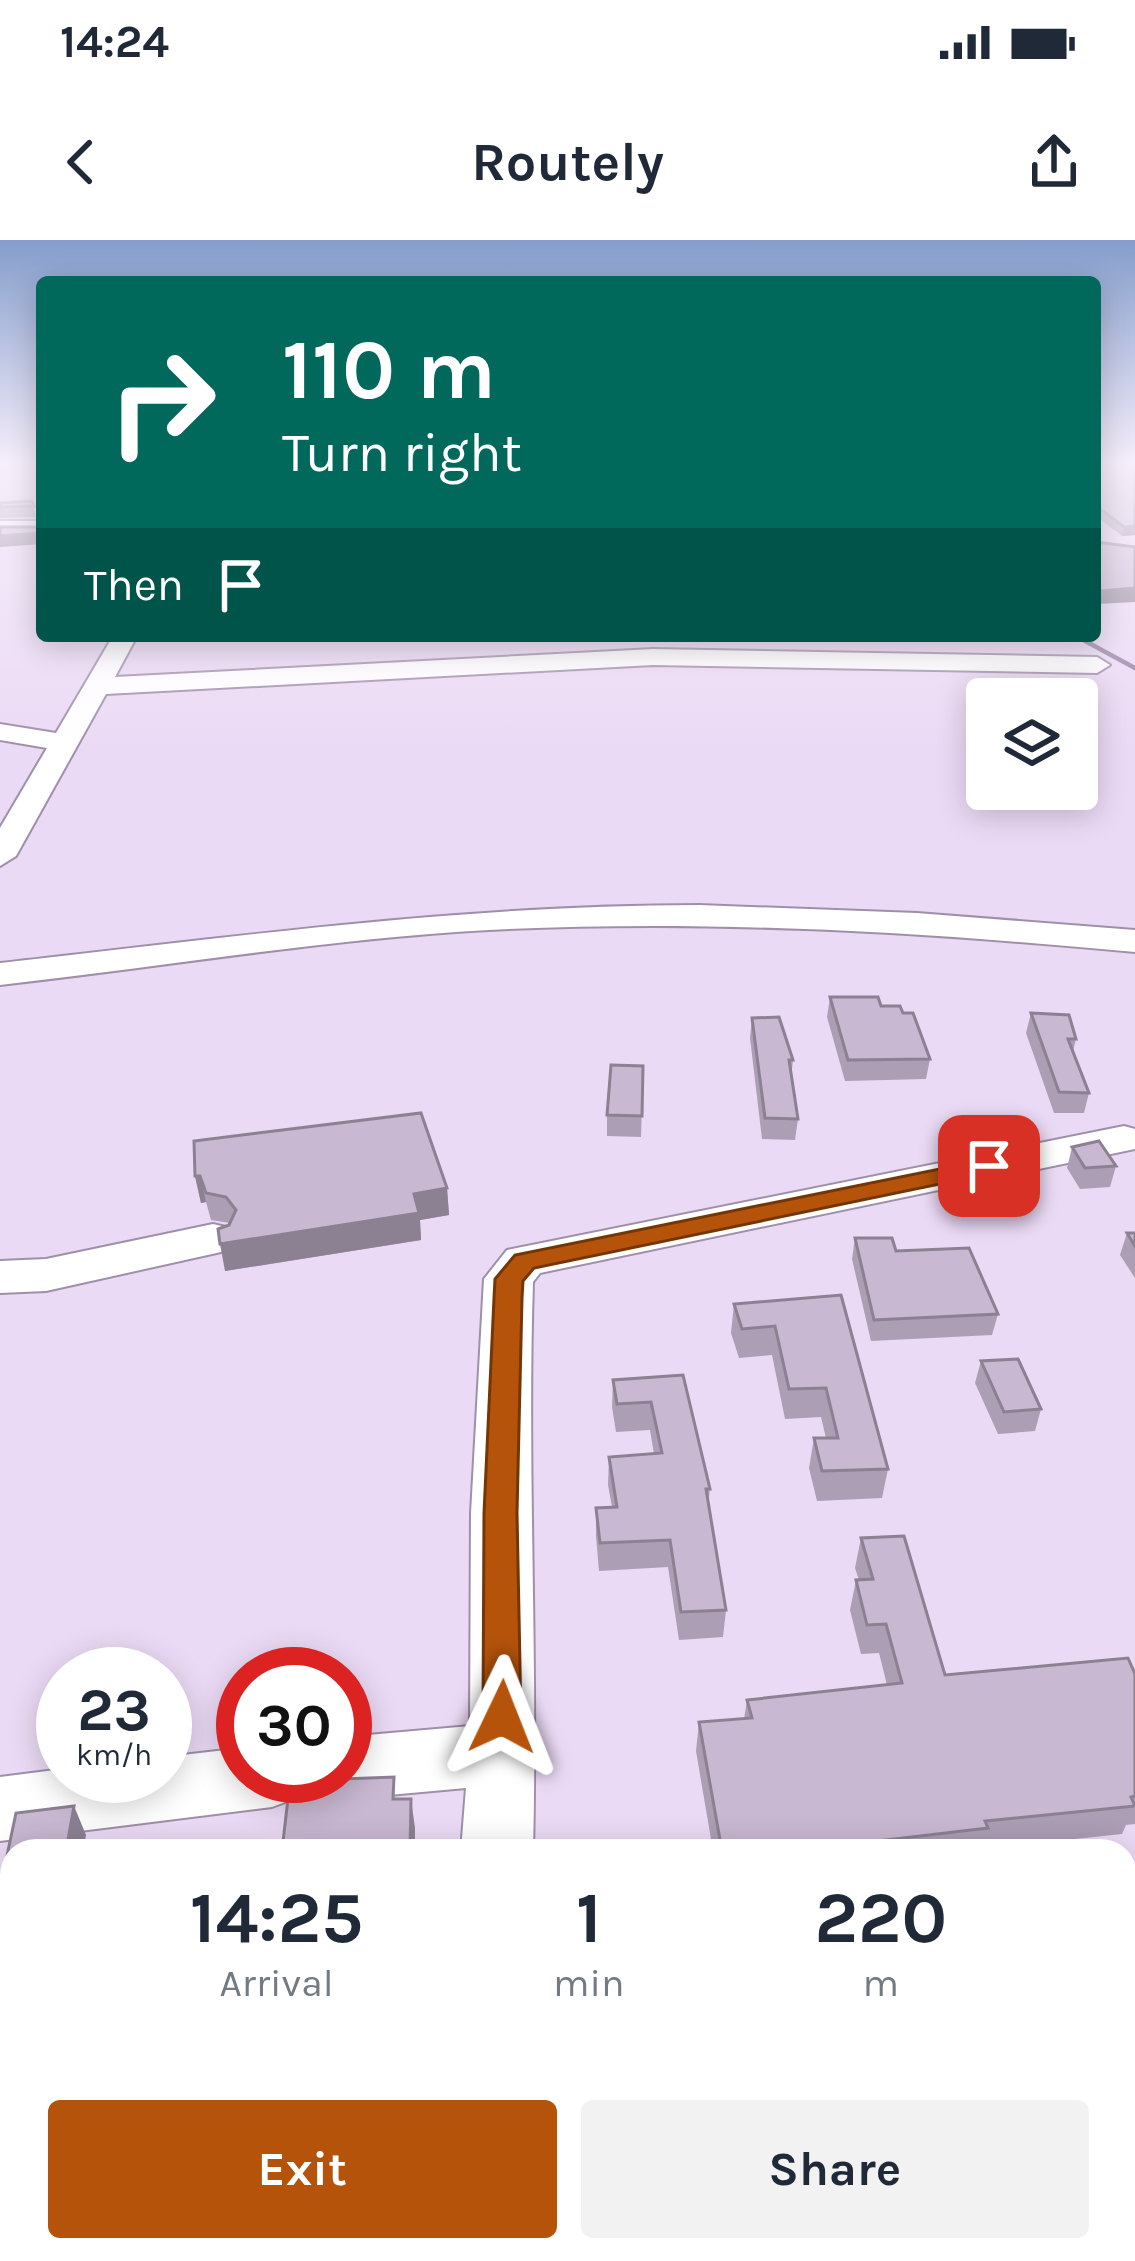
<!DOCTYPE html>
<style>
:root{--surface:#fff;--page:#f2f2f3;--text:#1f2937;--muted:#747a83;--accent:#b45309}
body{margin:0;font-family:Karla,sans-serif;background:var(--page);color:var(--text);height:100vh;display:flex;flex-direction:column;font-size:45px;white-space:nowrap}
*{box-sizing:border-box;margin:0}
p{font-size:39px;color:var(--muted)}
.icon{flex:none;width:66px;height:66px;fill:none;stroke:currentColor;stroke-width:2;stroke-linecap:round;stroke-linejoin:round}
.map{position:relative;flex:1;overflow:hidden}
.details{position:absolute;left:0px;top:1599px;width:1137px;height:423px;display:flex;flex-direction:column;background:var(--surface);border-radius:36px 36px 0 0;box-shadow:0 6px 30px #0003}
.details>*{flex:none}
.top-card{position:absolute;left:36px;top:36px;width:1065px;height:366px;border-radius:12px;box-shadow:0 6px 30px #0003;background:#00695c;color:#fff;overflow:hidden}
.controls{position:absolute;left:966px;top:438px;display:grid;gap:24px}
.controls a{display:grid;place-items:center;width:132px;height:132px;border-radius:12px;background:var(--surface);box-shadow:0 6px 30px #0003;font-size:60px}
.speed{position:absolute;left:36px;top:1407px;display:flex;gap:24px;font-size:60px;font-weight:700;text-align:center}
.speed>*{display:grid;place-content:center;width:156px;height:156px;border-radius:50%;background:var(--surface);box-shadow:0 6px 30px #0003;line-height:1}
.speed small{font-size:30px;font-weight:400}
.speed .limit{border:18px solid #d22;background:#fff;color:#111}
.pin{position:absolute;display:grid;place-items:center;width:102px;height:102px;color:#fff;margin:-51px;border-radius:24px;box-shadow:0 6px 18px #0006}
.me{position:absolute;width:132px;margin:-66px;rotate:2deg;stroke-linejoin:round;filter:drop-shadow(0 0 9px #0008)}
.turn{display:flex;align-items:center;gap:42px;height:252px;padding:0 48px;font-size:54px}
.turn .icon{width:156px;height:156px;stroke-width:2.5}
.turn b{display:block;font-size:84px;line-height:102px}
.then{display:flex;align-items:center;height:114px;padding:0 48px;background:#0003;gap:24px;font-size:45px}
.eta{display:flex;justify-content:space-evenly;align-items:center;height:204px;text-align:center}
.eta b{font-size:72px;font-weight:700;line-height:84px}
.primary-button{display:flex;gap:24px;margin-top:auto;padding:24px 48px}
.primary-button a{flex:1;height:138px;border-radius:12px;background:var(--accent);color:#fff;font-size:48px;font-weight:700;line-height:138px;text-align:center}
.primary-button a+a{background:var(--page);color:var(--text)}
.status{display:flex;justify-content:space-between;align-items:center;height:84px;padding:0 60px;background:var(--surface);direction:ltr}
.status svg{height:33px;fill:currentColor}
header{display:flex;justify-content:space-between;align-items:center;height:156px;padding:0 48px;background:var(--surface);font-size:54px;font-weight:700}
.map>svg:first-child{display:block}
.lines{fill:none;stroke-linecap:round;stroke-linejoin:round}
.stream{stroke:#927b9f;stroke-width:4.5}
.minor-casing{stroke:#9f90a9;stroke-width:4}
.minor{fill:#fff;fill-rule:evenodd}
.wall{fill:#ac9eb5}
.shaded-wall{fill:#8c8193}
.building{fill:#c8b8d2;stroke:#8c8193;stroke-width:3}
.route{fill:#b45309;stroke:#753606;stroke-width:3}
</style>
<div class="status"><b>14:24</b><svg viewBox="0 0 49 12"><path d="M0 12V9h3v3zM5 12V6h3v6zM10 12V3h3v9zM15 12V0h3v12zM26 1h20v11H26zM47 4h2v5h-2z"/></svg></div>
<header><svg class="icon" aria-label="back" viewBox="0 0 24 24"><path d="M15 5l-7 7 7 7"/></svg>Routely<svg class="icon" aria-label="share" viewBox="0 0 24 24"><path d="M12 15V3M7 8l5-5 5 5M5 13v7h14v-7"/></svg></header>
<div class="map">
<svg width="1135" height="2021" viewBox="0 0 1135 2021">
<rect width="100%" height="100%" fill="#ebdaf5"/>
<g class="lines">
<path class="stream" d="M1076 396 1135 428"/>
<defs>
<g id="minor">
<rect x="0" y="281" width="42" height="12"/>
<path d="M113 396H137L115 437 653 409 1097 417 1110 425 1097 433 653 425 106 454 16 616 0 626V588L47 508 0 500V484L56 493Z"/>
<path d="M699 665 917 673 1135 690V712C920 692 705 679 489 690 325 699 163 727 0 745V723C234 697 463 665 699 665Z"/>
<path d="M1124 886 1135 889V909L540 1033 533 1042C527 1232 538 1421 533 1611H461L466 1548 345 1559 321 1550 315 1536H345V1497L470 1486 471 1273 484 1039 507 1010Z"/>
<path d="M213 984 230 988 237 999 230 1010 46 1051 0 1053V1021L46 1019Z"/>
<path d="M243 1508V1536H306L296 1558 272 1567 0 1601V1537L63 1529V1536H165V1517Z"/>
<path d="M234 2010H340L336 2021H230Z"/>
</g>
</defs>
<use href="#minor" class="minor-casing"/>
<use href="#minor" class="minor"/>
</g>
<g class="wall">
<path d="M1095 224H1135V295L1122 296 1095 275Z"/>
<path d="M32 261 36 277 0 278V263Z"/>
<path d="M1095 299 1097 302 1135 307 1098 364 1095 362Z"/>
<path d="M830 757 881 766 903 773 930 819 926 839 845 841 827 777Z"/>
<path d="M1031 773 1076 799 1073 811 1089 853 1084 873H1054L1026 793Z"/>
<path d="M752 778 793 820 791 838 798 879 795 900 762 899 750 798Z"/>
<path d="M643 826 641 897 607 896V875Z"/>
<path d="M1072 907 1116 926 1110 947 1080 949 1067 928Z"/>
<path d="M195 936 447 948 449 975 420 980 421 1000 225 1031 230 983 211 980 206 962 201 963Z"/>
<path d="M1127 993H1135V1038L1120 1015Z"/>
<path d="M855 998 896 1011 998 1074 992 1095 871 1101 852 1019Z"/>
<path d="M841 1055 888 1229 882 1258 817 1261 809 1228 814 1198H826L821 1177 785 1179 772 1115 739 1118 731 1093 734 1064Z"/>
<path d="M981 1121 1041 1169 1035 1191 998 1194 975 1143Z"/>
<path d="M683 1135 710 1249 708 1265 726 1370 723 1397 679 1400 668 1327 599 1331 596 1296V1268L612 1267 608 1245 609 1217 654 1214 650 1190 616 1192 612 1167 613 1140Z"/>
<path d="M861 1298 945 1435 1135 1434V1584L1126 1585 1122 1594 980 1609V1611H713L696 1511 699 1482 744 1479 747 1460 887 1445 879 1413 861 1414 850 1370 856 1340H859L855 1328Z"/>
<path d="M1135 1650V1692L1126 1668Z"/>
<path d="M796 2010H1036L1038 2021H939L936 2012 900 2021H795L794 2016Z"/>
</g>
<g class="shaded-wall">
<path d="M1135 286V295L1122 296 1124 287Z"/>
<path d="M41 293 42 304 0 307V296Z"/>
<path d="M1135 348V362L1098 364 1101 351Z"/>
<path d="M195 936H200L206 962 201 963Z"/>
<path d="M447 948 449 975 420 980 421 1000 225 1031 220 1004 414 954Z"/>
<path d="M411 1559 415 1588V1611H410Z"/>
<path d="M74 1566 86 1595 83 1611H66Z"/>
<path d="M12 1823V1940L5 1980 0 1973V1891Z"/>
<path d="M868 2010H937L936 2012 900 2021H864Z"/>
</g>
<g class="building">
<path d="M1095 224H1135V286L1124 287 1095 265Z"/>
<path d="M32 261 34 266 0 267V263Z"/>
<path d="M0 287H39L41 293 0 296Z"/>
<path d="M1095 299 1097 302 1135 307V348L1101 351 1095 347Z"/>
<path d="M830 757H878L881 766H900L903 773H913L930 819 848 820Z"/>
<path d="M1031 773 1069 775 1076 799H1068L1089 853 1059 852Z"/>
<path d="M779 777 793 820H789L798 879 765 878 752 778Z"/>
<path d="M611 825 643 826 642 876 607 875Z"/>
<path d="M421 873 447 948 414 954 419 973 220 1004 218 989 229 985 236 970 226 957 206 953 200 936H195L194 901Z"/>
<path d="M1099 901 1116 926 1085 928 1072 907Z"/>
<path d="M1127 993H1135V1006Z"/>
<path d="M855 998H892L896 1011 969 1008 998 1074 874 1080Z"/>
<path d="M841 1055 888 1229 822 1231 814 1198H838L826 1148 789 1149 775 1086 742 1089 734 1064Z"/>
<path d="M1018 1119 1041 1169 1004 1172 981 1121Z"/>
<path d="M683 1135 710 1249H706L726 1370 681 1372 670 1300 600 1303 596 1268 617 1267 609 1217 662 1213 651 1162 617 1164 613 1140Z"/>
<path d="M904 1296 945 1435 1128 1418 1135 1434V1556L1131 1557 1135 1566 985 1581 988 1588 793 1611H722L699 1482 752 1478 747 1460 902 1443 886 1384 867 1385 856 1340 873 1339 861 1298Z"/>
<path d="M394 1537 393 1559H411L410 1611H207L283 1602 290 1541Z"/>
<path d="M74 1566 66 1611H12V1823L0 1891V1649L16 1573Z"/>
<path d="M807 2010H871L874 2021H810Z"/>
<path d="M956 2010H1036L1039 2019 1033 2021H960Z"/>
</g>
<linearGradient id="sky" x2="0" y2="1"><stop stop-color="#859dcb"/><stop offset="0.44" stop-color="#f6eefa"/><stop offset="1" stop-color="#f6eefa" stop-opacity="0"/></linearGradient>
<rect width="1135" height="507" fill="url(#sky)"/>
<path class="route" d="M989 919 1002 926 998 932 534 1028 523 1041 522 1058 517 1273 521 1477 515 1489 502 1493 489 1489 483 1477 484 1273 494 1058 495 1039 515 1015Z"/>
</svg>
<div class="controls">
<a><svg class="icon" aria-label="layers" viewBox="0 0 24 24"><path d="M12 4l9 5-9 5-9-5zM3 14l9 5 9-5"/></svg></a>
</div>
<div class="speed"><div>23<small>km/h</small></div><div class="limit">30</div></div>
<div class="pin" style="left:989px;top:926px;background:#d93025"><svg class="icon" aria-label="arrive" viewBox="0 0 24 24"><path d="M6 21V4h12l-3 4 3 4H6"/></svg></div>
<svg class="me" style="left:502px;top:1477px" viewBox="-20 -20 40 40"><path d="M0-17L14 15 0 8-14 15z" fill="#b45309" stroke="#fff" stroke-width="4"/></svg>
<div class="top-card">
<div class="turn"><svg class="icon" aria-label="right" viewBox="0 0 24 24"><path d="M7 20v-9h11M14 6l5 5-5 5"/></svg><div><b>110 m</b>Turn right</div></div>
<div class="then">Then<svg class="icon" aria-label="arrive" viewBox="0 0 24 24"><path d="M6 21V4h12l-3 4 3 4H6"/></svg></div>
</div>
<section class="details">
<div class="eta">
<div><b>14:25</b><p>Arrival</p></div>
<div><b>1</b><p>min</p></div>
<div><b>220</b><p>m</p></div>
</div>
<div class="primary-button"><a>Exit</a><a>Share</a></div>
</section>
</div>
